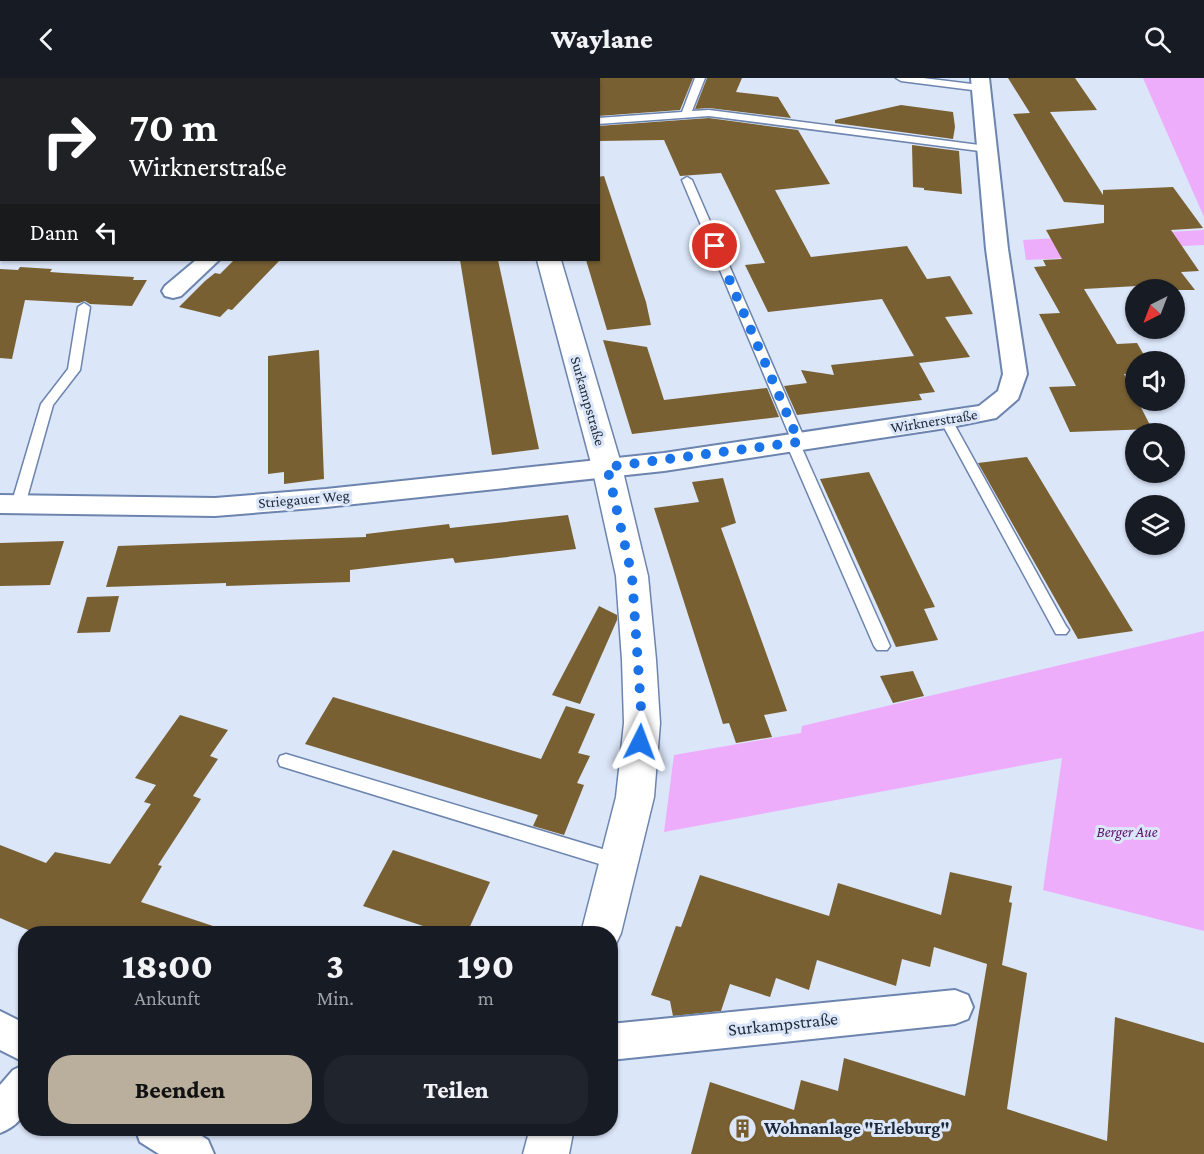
<!DOCTYPE html>
<html lang="de">
<meta charset="utf-8">
<style>
:root{--surface:#171b24;--page:#20242c;--text:#f1f3f6;--muted:#9ea1a6;--accent:#baaf9c}
body{margin:0;font-family:"Crimson Pro",serif;background:var(--page);color:var(--text);height:100vh;display:flex;flex-direction:column;font-size:22px;white-space:nowrap}
*{box-sizing:border-box;margin:0}
p{font-size:20px;color:var(--muted)}
.icon{flex:none;width:33px;height:33px;fill:none;stroke:currentColor;stroke-width:2;stroke-linecap:round;stroke-linejoin:round}
.map{position:relative;flex:1;overflow:hidden}
.sheet{position:absolute;left:18px;top:848px;width:600px;height:210px;display:flex;flex-direction:column;background:var(--surface);border-radius:24px;box-shadow:0 2px 4px #0004}
.sheet>*{flex:none}
.top-card{position:absolute;left:0px;top:0px;width:600px;height:183px;box-shadow:0 2px 4px #0004;background:#202124;color:#fff;overflow:hidden}
.needle{width:39px;rotate:222deg}
.fabs{position:absolute;left:1125px;top:201px;display:grid;gap:12px}
.fabs a{display:grid;place-items:center;width:60px;height:60px;border-radius:50%;background:var(--surface);box-shadow:0 2px 4px #0004;font-size:30px}
.pin{position:absolute;display:grid;place-items:center;width:51px;height:51px;color:#fff;margin:-26px;border:3px solid #fff;border-radius:50%;box-shadow:0 2px 6px #0007}
.me{position:absolute;width:66px;margin:-33px;rotate:3deg;stroke-linejoin:round;filter:drop-shadow(0 0 4px #0008)}
.turn{display:flex;align-items:center;gap:21px;height:126px;padding:0 30px;font-size:27px}
.turn .icon{width:78px;height:78px;stroke-width:2.5}
.turn b{display:block;font-size:42px;line-height:51px}
.then{display:flex;align-items:center;height:57px;padding:0 30px;background:#0003;gap:12px;font-size:22px}
.eta{display:flex;justify-content:space-evenly;align-items:center;height:102px;text-align:center}
.eta b{font-size:36px;font-weight:800;line-height:42px}
.button{display:flex;gap:12px;margin-top:auto;padding:12px 30px}
.button a{flex:1;height:69px;border-radius:24px;background:var(--accent);color:#111;font-size:24px;font-weight:800;line-height:69px;text-align:center}
.button a+a{background:var(--page);color:var(--text)}
header{display:flex;justify-content:space-between;align-items:center;height:78px;padding:0 30px;background:var(--surface);font-size:27px;font-weight:800}
.map>svg:first-child{display:block}
.green{fill:#eeadfb}
.building{fill:#786033}
.lines{fill:none;stroke-linecap:round;stroke-linejoin:round}
.service-casing{stroke:#6c84ae;stroke-width:3}
.minor-casing{stroke:#6c84ae;stroke-width:4}
.tertiary-casing{stroke:#6c84ae;stroke-width:3}
.service{fill:#fff;fill-rule:evenodd}
.minor{fill:#fff;fill-rule:evenodd}
.tertiary{fill:#fff;fill-rule:evenodd}
.route{stroke:#1a73e8;stroke-width:10;stroke-dasharray:0 18}
.labels{text-anchor:middle;stroke-width:6;stroke-linejoin:round;paint-order:stroke}
.street-label{font-size:15px;fill:#1d2838;stroke:#dbe6f8}
.park-label{font-size:15px;font-style:italic;fill:#5d116b;stroke:#dbe6f8}
.near-street-label{font-size:18px;fill:#1d2838;stroke:#dbe6f8}
.near-poi-label{font-size:18px;font-weight:bold;fill:#1d2838;stroke:#dbe6f8;text-anchor:start}
</style>
<header><svg class="icon" aria-label="back" viewBox="0 0 24 24"><path d="M15 5l-7 7 7 7"/></svg>Waylane<svg class="icon" aria-label="search" viewBox="0 0 24 24"><circle cx="10" cy="10" r="6"/><path d="M15 15l6 6"/></svg></header>
<div class="map">
<svg width="1204" height="1076" viewBox="0 0 1204 1076">
<rect width="100%" height="100%" fill="#dbe6f8"/>
<g class="green">
<path d="M1143 0H1204V139Z"/>
<path d="M1204 152V167L1119 171 1111 178 1026 182 1023 162Z"/>
<path d="M1204 553V853L1043 812 1062 680 664 754 674 677 801 655 802 648Z"/>
</g>
<g class="building">
<path d="M598 0H693L680 32 598 38Z"/>
<path d="M707 0H742L736 14 778 19 791 40 709 30 695 31Z"/>
<path d="M1008 0H1075L1097 32 1050 34 1103 117V112L1173 109 1203 150 1171 152 1199 193 1181 194 1195 212H1158L1155 207 1084 211 1117 266 1137 265 1148 284H1136V296H1124L1152 351 1070 354 1049 309 1076 308 1039 236 1060 235 1034 189 1046 188 1043 182 1062 181 1046 152 1104 145V127L1064 124 1013 36 1030 35Z"/>
<path d="M901 27 953 34 955 49 953 61 835 45V42Z"/>
<path d="M709 40 798 52 830 106 775 112 811 179 907 168 927 201 950 198 973 236 945 239 970 279 919 285 935 314 919 316 922 322 797 337 784 308 807 305 801 292 834 297 831 287 914 278 882 221 768 234 745 187 765 185 721 95 680 98 664 62 598 63V48Z"/>
<path d="M912 67 959 73 962 116 924 112V110L913 109Z"/>
<path d="M604 98 646 224 651 247 607 252 586 182H598V99Z"/>
<path d="M234 182H280L232 232 228 231 220 239 179 229 205 203 215 195 220 196Z"/>
<path d="M460 182H498L539 371 492 377Z"/>
<path d="M20 189 52 191 50 194 64 195 134 199 133 202H147L132 228 90 226 85 223 79 225 25 222 12 281 0 280V191L18 192Z"/>
<path d="M603 262 647 269 664 322 767 310 779 339 632 356Z"/>
<path d="M319 272 324 401 284 406V394L268 396V278Z"/>
<path d="M1027 379 1059 432 1133 553 1078 561 978 385Z"/>
<path d="M869 394 935 529 924 531 938 562 896 569 820 401Z"/>
<path d="M723 400 736 445 721 450 787 633 764 637 772 659 736 665 729 645 723 646 654 430 699 424 692 404Z"/>
<path d="M568 437 576 471 455 485 453 480 350 492V504L226 508V505L106 509 118 468 366 459V456L449 446 450 450Z"/>
<path d="M64 463 50 507 0 508V465Z"/>
<path d="M119 518 110 554 77 555 87 519Z"/>
<path d="M599 528 617 537V542L580 626 552 617Z"/>
<path d="M913 593 924 618 893 625 880 598Z"/>
<path d="M333 619 541 681 566 628 595 636 578 675 590 678 577 705 584 707 564 757 533 748 538 737 305 666Z"/>
<path d="M180 637 228 652 210 678 218 681 193 718 201 721 158 787 162 788 141 824 219 850 218 855H35L0 840V767L46 785 55 774 110 786 151 726 144 724 156 707 135 700Z"/>
<path d="M393 772 490 804 467 855H444L363 828Z"/>
<path d="M950 794 1012 808 1009 824 1012 825 1002 887 1027 895 1007 1031 1107 1063 1115 939 1204 965V1076H691L710 1004 794 1032 801 1002 838 1013 844 980 965 1018 987 886 934 869 930 889 902 881 896 908 817 882 809 912 776 900 770 919 730 906 721 933 673 938 670 923 651 917 676 848 681 849 700 797 829 838 838 805 941 837Z"/>
</g>
<g class="lines">
<defs>
<g id="service">
<path d="M272 0H282L272 2Z"/>
<path d="M288 0H298L287 2Z"/>
<path d="M695 0H705L692 33 709 32 987 68 992 71 987 74 709 38 598 46V40L682 34Z"/>
<path d="M896 0H923L980 7 985 10 980 13 901 3Z"/>
<path d="M687 99 692 102 806 364 801 368 890 568 887 572H877L874 568 786 365 791 361 682 102Z"/>
<path d="M84 225 90 229 80 292 53 327 25 427 23 430H13L11 427 41 326 68 291 78 229Z"/>
<path d="M946 338 952 342 1066 548 1069 552 1066 556H1056L940 342Z"/>
<path d="M286 676 619 776 625 779 628 784 625 789 619 792 280 688 278 683 280 678Z"/>
</g>
<g id="minor">
<path d="M116 0H134L115 2Z"/>
<path d="M165 0H205L206 2H166Z"/>
<path d="M971 0H989L1008 171 1027 296 1018 321 996 340 946 350 664 393 326 429 215 438 0 435V417L215 420 326 411 664 375 979 328 998 313 1003 296 986 171Z"/>
<path d="M196 182H219L181 218 173 220 165 218 162 213 165 208Z"/>
<path d="M955 912 968 917 973 929 968 941 955 946 610 982V946Z"/>
<path d="M0 933 26 946V985L0 972Z"/>
<path d="M26 986C26 1018 35 1041 0 1055V1007L13 992Z"/>
<path d="M135 1050H189L208 1062 214 1076H159L140 1064Z"/>
</g>
<g id="tertiary">
<path d="M531 0H551L530 2Z"/>
<path d="M537 182H561L622 389 648 498 656 582 660 645 654 719 621 855 615 868 610 870V855H581L616 719 624 645 622 582 616 498 592 389Z"/>
<path d="M530 1050H574L569 1076H523Z"/>
</g>
</defs>
<use href="#service" class="service-casing"/>
<use href="#minor" class="minor-casing"/>
<use href="#tertiary" class="tertiary-casing"/>
<use href="#service" class="service"/>
<use href="#minor" class="minor"/>
<use href="#tertiary" class="tertiary"/>
</g>
<g class="lines">
<path class="route" d="M640 664 642 645 632 498 607 389 799 364 715 168"/>
</g>
<defs>
<symbol id="building-ring" viewBox="-11 -11 22 22"><circle r="9.5" fill="#dbe6f8" stroke="#765c2e" stroke-width="1.5"/><path d="M-4-6H4V6H1V3H-1V6H-4ZM-2.5-4.3h1.7v1.8h-1.7ZM.8-4.3h1.7v1.8H.8ZM-2.5-1h1.7V.8h-1.7ZM.8-1h1.7V.8H.8Z" fill="#765c2e"/></symbol>
</defs>
<g fill-rule="evenodd">
<use href="#building-ring" x="726" y="1034" width="33" height="33"/>
</g>
<g class="labels">
<g class="street-label">
<text transform="translate(588 323) rotate(74)" y="5">Surkampstraße</text>
<text transform="translate(934 343) rotate(-9)" y="5">Wirknerstraße</text>
<text transform="translate(304 421) rotate(-5)" y="5">Striegauer Weg</text>
</g>
<g class="park-label">
<text x="1127" y="759">Berger Aue</text>
</g>
<g class="near-street-label">
<text transform="translate(783 946) rotate(-6)" y="6">Surkampstraße</text>
</g>
<g class="near-poi-label">
<text x="764" y="1056">Wohnanlage "Erleburg"</text>
</g>
</g>
</svg>
<div class="fabs">
<a><svg class="needle" viewBox="-14 -14 28 28"><path d="M0-13l5 13h-10z" fill="#e53935"/><path d="M0 13l5-13h-10z" fill="#9ea1a6"/></svg></a>
<a><svg class="icon" aria-label="sound" viewBox="0 0 24 24"><path d="M4 9h4l5-4v14l-5-4H4zM17 9q2 3 0 6"/></svg></a>
<a><svg class="icon" aria-label="search" viewBox="0 0 24 24"><circle cx="10" cy="10" r="6"/><path d="M15 15l6 6"/></svg></a>
<a><svg class="icon" aria-label="layers" viewBox="0 0 24 24"><path d="M12 4l9 5-9 5-9-5zM3 14l9 5 9-5"/></svg></a>
</div>
<div class="pin" style="left:715px;top:168px;background:#d93025"><svg class="icon" aria-label="arrive" viewBox="0 0 24 24"><path d="M6 21V4h12l-3 4 3 4H6"/></svg></div>
<svg class="me" style="left:640px;top:664px" viewBox="-20 -20 40 40"><path d="M0-17L14 15 0 8-14 15z" fill="#1a73e8" stroke="#fff" stroke-width="4"/></svg>
<div class="top-card">
<div class="turn"><svg class="icon" aria-label="right" viewBox="0 0 24 24"><path d="M7 20v-9h11M14 6l5 5-5 5"/></svg><div><b>70 m</b>Wirknerstraße</div></div>
<div class="then">Dann<svg class="icon" aria-label="left" viewBox="0 0 24 24"><path d="M17 20v-9H6M10 6l-5 5 5 5"/></svg></div>
</div>
<section class="sheet">
<div class="eta">
<div><b>18:00</b><p>Ankunft</p></div>
<div><b>3</b><p>Min.</p></div>
<div><b>190</b><p>m</p></div>
</div>
<div class="button"><a>Beenden</a><a>Teilen</a></div>
</section>
</div>
